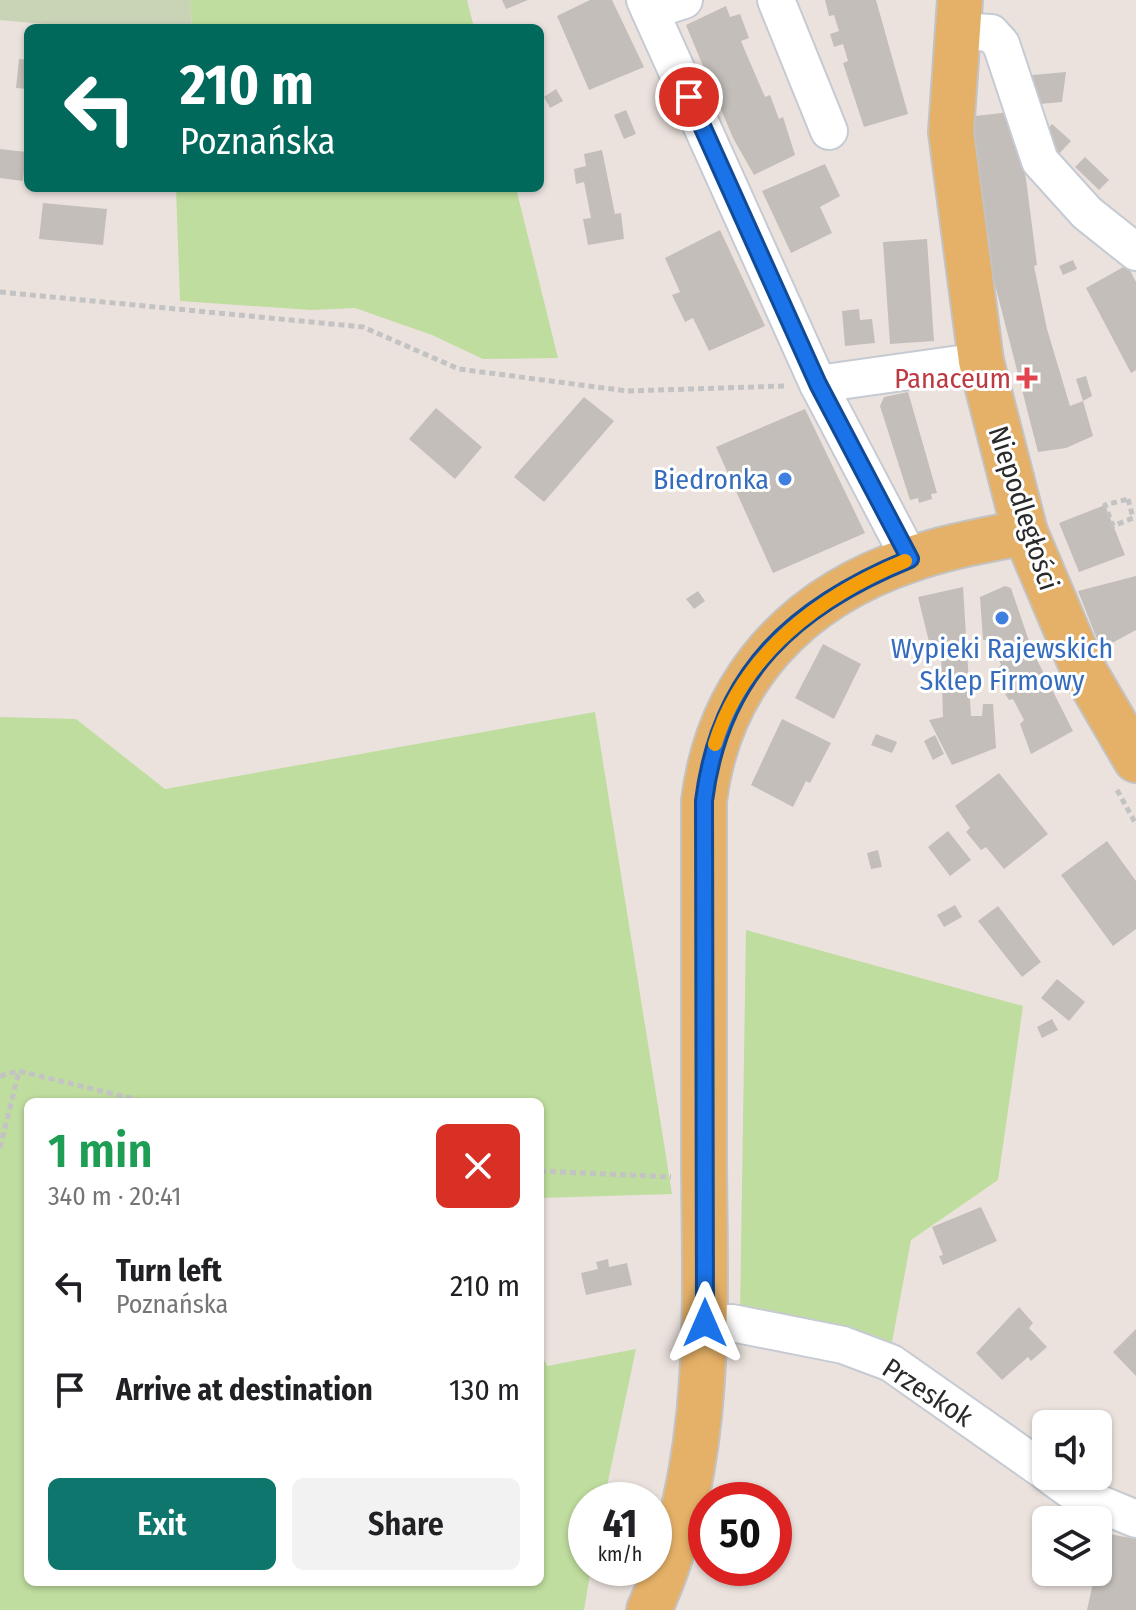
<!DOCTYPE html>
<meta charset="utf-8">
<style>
:root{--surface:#fff;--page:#f2f2f2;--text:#202124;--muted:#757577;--accent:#0f766e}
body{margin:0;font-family:"Fira Sans Condensed",sans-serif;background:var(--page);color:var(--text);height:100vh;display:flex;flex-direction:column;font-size:30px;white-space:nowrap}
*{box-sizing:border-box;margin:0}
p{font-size:26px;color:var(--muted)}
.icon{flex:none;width:44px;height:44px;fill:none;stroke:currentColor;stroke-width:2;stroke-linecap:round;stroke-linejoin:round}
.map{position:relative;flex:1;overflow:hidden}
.drawer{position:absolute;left:24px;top:1098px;width:520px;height:488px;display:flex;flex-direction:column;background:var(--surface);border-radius:12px;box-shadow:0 2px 6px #0004}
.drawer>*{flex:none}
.top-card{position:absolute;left:24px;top:24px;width:520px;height:168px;border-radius:12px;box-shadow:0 2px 6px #0004;background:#00695c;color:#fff;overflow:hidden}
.buttons{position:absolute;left:1032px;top:1410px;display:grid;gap:16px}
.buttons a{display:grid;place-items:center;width:80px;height:80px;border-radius:12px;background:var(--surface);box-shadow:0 2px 6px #0004;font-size:40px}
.speed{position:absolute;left:568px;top:1482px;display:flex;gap:16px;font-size:40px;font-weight:700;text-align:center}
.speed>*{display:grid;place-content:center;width:104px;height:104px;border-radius:50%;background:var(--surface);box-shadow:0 2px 6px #0004;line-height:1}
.speed small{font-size:20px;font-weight:400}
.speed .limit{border:12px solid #d22;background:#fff;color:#111}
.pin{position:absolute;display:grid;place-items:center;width:68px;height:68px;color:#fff;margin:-34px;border:4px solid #fff;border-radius:50%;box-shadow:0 2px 8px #0007}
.me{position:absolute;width:88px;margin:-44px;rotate:0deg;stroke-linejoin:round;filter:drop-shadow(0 0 6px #0008)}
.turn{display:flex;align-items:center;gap:28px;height:168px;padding:0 24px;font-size:36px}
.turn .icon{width:104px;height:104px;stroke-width:2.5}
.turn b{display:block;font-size:56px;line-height:68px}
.round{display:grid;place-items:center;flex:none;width:84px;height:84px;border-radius:12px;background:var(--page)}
.summary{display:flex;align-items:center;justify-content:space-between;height:136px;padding:0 24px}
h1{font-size:48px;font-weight:600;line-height:60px;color:#1e9e55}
.action{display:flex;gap:16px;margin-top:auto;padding:16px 24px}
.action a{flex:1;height:92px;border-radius:12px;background:var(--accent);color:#fff;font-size:32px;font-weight:600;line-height:92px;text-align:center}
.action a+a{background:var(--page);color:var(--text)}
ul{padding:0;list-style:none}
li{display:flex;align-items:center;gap:24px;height:104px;padding:0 24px}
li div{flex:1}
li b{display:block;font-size:30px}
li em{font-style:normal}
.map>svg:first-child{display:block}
.green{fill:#bfdd9e}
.cemetery{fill:#c9d3b6}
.building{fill:#c3beb9}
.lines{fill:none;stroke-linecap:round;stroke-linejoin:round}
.minor-casing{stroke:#c5cad3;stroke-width:40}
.major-casing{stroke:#c3c3c3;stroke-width:48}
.path{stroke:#c3c3c3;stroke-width:5;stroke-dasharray:6 4;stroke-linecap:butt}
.minor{stroke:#fff;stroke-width:36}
.major{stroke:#e5b168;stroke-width:44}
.route-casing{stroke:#114b97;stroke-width:20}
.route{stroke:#1a73e8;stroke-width:14}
.slow{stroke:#f59e0b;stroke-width:14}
.health-dot{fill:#e0444e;stroke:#fff;stroke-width:3}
.shop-dot{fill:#3f7fe0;stroke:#fff;stroke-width:3}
.labels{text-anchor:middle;stroke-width:6;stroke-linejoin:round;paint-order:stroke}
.health-label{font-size:28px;fill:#be3a42;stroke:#fff;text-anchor:end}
.shop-label{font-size:28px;fill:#366cbe;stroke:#fff;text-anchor:end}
.street-label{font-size:28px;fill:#2a2a2a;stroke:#fff}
</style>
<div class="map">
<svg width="1136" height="1610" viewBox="0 0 1136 1610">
<rect width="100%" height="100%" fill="#ebe2dd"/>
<g class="green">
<path d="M190 0H467L474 28H192Z"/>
<path d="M176 188H516L558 358 483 359 432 335 355 308 311 310 180 301Z"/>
<path d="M595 712 672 1194 540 1198V1102H28V1582H540V1349L547 1366 636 1349 604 1500H586V1568H591L584 1610H0V717L76 719 165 789Z"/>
<path d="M746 930 1023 1006 998 1180 911 1240 892 1342 740 1314Z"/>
</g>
<path class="cemetery" d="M0 0H190L192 28H88L0 20Z"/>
<g class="building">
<path d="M502 0H528L506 9Z"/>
<path d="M590 0H612L644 67 589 90 557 16Z"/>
<path d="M825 0H876L908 114 864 127 843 63 848 61 843 44 834 47 830 34 839 31 834 15 829 16Z"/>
<path d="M726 6 730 17 740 14 749 38 741 41 746 53 765 97 770 95 779 119 783 117 795 155 754 175 733 138 686 25Z"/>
<path d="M19 59 28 60V89L16 88Z"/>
<path d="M1066 72 1062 102 1028 105 1021 76Z"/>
<path d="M556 89 563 101 550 108 544 97Z"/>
<path d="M626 110 636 134 624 139 614 115Z"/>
<path d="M1011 112 1026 179 1037 265 1034 266 1047 329 1070 406 1083 401 1093 436 1066 448 1038 452 992 273 974 140 975 116Z"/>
<path d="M1052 124 1071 141 1058 155 1039 139Z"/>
<path d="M0 149 26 152 23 181 0 178Z"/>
<path d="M602 150 615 214 621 213 624 239 588 245 583 219 591 218 584 182 576 184 574 169 586 166 584 154Z"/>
<path d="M1085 157 1109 180 1099 190 1075 167Z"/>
<path d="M825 164 840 196 820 207 832 233 791 253 762 191Z"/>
<path d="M43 203 107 209 103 245 39 239Z"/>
<path d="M720 230 765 326 709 351 693 318 685 322 672 295 680 292 665 258Z"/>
<path d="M927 239 934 341 890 344 883 242Z"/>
<path d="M1073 260 1077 269 1063 275 1059 266Z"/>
<path d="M1127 265 1136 282V370L1131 373 1086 288Z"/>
<path d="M859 309 860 320 872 319 875 343 845 346 842 311Z"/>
<path d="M1086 376 1092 396 1083 401 1076 379Z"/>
<path d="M908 392 937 493 931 494 932 499 919 503 918 498 910 500 880 406 884 397Z"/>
<path d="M584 397 614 421 544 502 514 477Z"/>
<path d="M436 408 482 447 455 479 409 439Z"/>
<path d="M805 409 865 533 773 573 716 447Z"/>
<path d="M1105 505 1125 555 1079 572 1059 523Z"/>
<path d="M1136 576V630L1101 649 1078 591Z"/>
<path d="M1005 586 1011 588 1032 650 1073 731 1031 754 1020 724 1024 720 1013 699 1009 700 1005 694 1010 692 998 669 1001 665 992 640H983L980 597Z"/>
<path d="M963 587 971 716H982L983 704H993L996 748 952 765 929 720 943 717 941 652 932 654 918 597Z"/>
<path d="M698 591 705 601 694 609 686 599Z"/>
<path d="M823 644 861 664 834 719 795 698Z"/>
<path d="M782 719 831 743 810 783 806 781 793 807 751 785Z"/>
<path d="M876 734 897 742 892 753 871 745Z"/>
<path d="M935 735 944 754 933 760 924 741Z"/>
<path d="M999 773 1048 834 1004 869 986 847 981 850 966 832 970 828 955 806Z"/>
<path d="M948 831 971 860 950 876 928 847Z"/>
<path d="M1107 841 1136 881V929L1113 946 1061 875Z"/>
<path d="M878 850 882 867 871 869 867 853Z"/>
<path d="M955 905 962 917 944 927 937 915Z"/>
<path d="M998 906 1041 962 1022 977 978 921Z"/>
<path d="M1057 979 1085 1002 1069 1021 1041 998Z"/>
<path d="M1052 1019 1058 1030 1042 1038 1037 1027Z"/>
<path d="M981 1207 997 1241 943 1265 939 1256 943 1255 932 1227Z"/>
<path d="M608 1259 609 1267 627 1263 632 1285 586 1295 581 1273 598 1269 596 1262Z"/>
<path d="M1019 1307 1033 1323 1029 1328 1047 1347 1031 1361 1028 1357 1002 1380 976 1353Z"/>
<path d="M1136 1329V1376L1113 1352Z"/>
<path d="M1104 1533 1136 1539V1610H1087Z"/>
</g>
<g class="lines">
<defs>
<g id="minor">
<path d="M645 0 818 384 910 559"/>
<path d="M776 0 829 131"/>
<path d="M650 11 684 0"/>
<path d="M958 31 991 33 1001 44 1040 161 1087 213 1136 252"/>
<path d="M818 384 981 361"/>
<path d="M705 1323H732L843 1345 891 1363 1046 1472"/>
<path d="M1051 1476 1076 1494 1136 1519"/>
</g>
<g id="major">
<path d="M960 0 951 132 981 361 1025 532 1083 669 1136 760"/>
<path d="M649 1610C714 1472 705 1312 704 1164 704 1043 704 922 704 801 719 680 797 597 912 559 949 546 987 540 1025 532"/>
</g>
</defs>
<use href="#minor" class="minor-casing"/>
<use href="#major" class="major-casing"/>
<g class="path">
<path d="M0 292 363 327 459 369 627 391 785 386"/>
<path d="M1128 499 1133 518 1113 526 1105 505Z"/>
<path d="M1117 790 1136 824"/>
<path d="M0 1076 19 1071 147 1102"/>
<path d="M0 1148 19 1071"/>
<path d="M540 1171 671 1177"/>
</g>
<use href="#minor" class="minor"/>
<use href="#major" class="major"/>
</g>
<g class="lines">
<defs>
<path id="route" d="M689 97 818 384 910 559C795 606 720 672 704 801L705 1323"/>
</defs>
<use href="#route" class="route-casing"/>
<use href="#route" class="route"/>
<path class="slow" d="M715 744C743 653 820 596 905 561"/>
</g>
<path class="health-dot" d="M1023 366h8v8h8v8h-8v8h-8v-8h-8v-8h8z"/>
<g class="shop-dot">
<circle cx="785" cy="479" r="8"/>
<circle cx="1002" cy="618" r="8"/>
</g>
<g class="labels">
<g class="health-label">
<text x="1011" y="388">Panaceum</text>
</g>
<g class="shop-label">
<text x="769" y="489">Biedronka</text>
<text x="1002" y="658" text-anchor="middle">Wypieki Rajewskich<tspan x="1002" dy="32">Sklep Firmowy</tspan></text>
</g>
<g class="street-label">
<text transform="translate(1024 508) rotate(72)" y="10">Niepodległości</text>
<text transform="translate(928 1392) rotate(33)" y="10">Przeskok</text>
</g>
</g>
</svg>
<div class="buttons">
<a><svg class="icon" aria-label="sound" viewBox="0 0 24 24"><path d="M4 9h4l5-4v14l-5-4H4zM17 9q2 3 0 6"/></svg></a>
<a><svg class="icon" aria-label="layers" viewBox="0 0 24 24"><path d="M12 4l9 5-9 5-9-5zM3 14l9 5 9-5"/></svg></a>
</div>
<div class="speed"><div>41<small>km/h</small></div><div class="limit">50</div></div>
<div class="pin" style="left:689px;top:97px;background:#d93025"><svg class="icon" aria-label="arrive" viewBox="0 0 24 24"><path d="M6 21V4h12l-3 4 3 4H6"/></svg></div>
<svg class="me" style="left:705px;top:1323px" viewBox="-20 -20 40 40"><path d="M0-17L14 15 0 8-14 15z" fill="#1a73e8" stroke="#fff" stroke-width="4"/></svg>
<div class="top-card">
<div class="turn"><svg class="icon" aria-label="left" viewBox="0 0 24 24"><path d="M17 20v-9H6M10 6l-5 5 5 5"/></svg><div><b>210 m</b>Poznańska</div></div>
</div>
<section class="drawer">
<div class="summary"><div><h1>1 min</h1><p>340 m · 20:41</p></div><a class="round" style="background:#d93025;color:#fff"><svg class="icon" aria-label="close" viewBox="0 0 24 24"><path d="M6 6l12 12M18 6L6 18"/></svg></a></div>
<ul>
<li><svg class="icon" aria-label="left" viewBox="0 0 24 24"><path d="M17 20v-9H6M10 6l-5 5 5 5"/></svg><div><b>Turn left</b><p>Poznańska</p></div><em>210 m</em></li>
<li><svg class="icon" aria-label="arrive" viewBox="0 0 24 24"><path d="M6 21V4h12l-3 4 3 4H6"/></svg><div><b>Arrive at destination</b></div><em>130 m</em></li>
</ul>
<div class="action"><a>Exit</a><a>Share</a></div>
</section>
</div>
